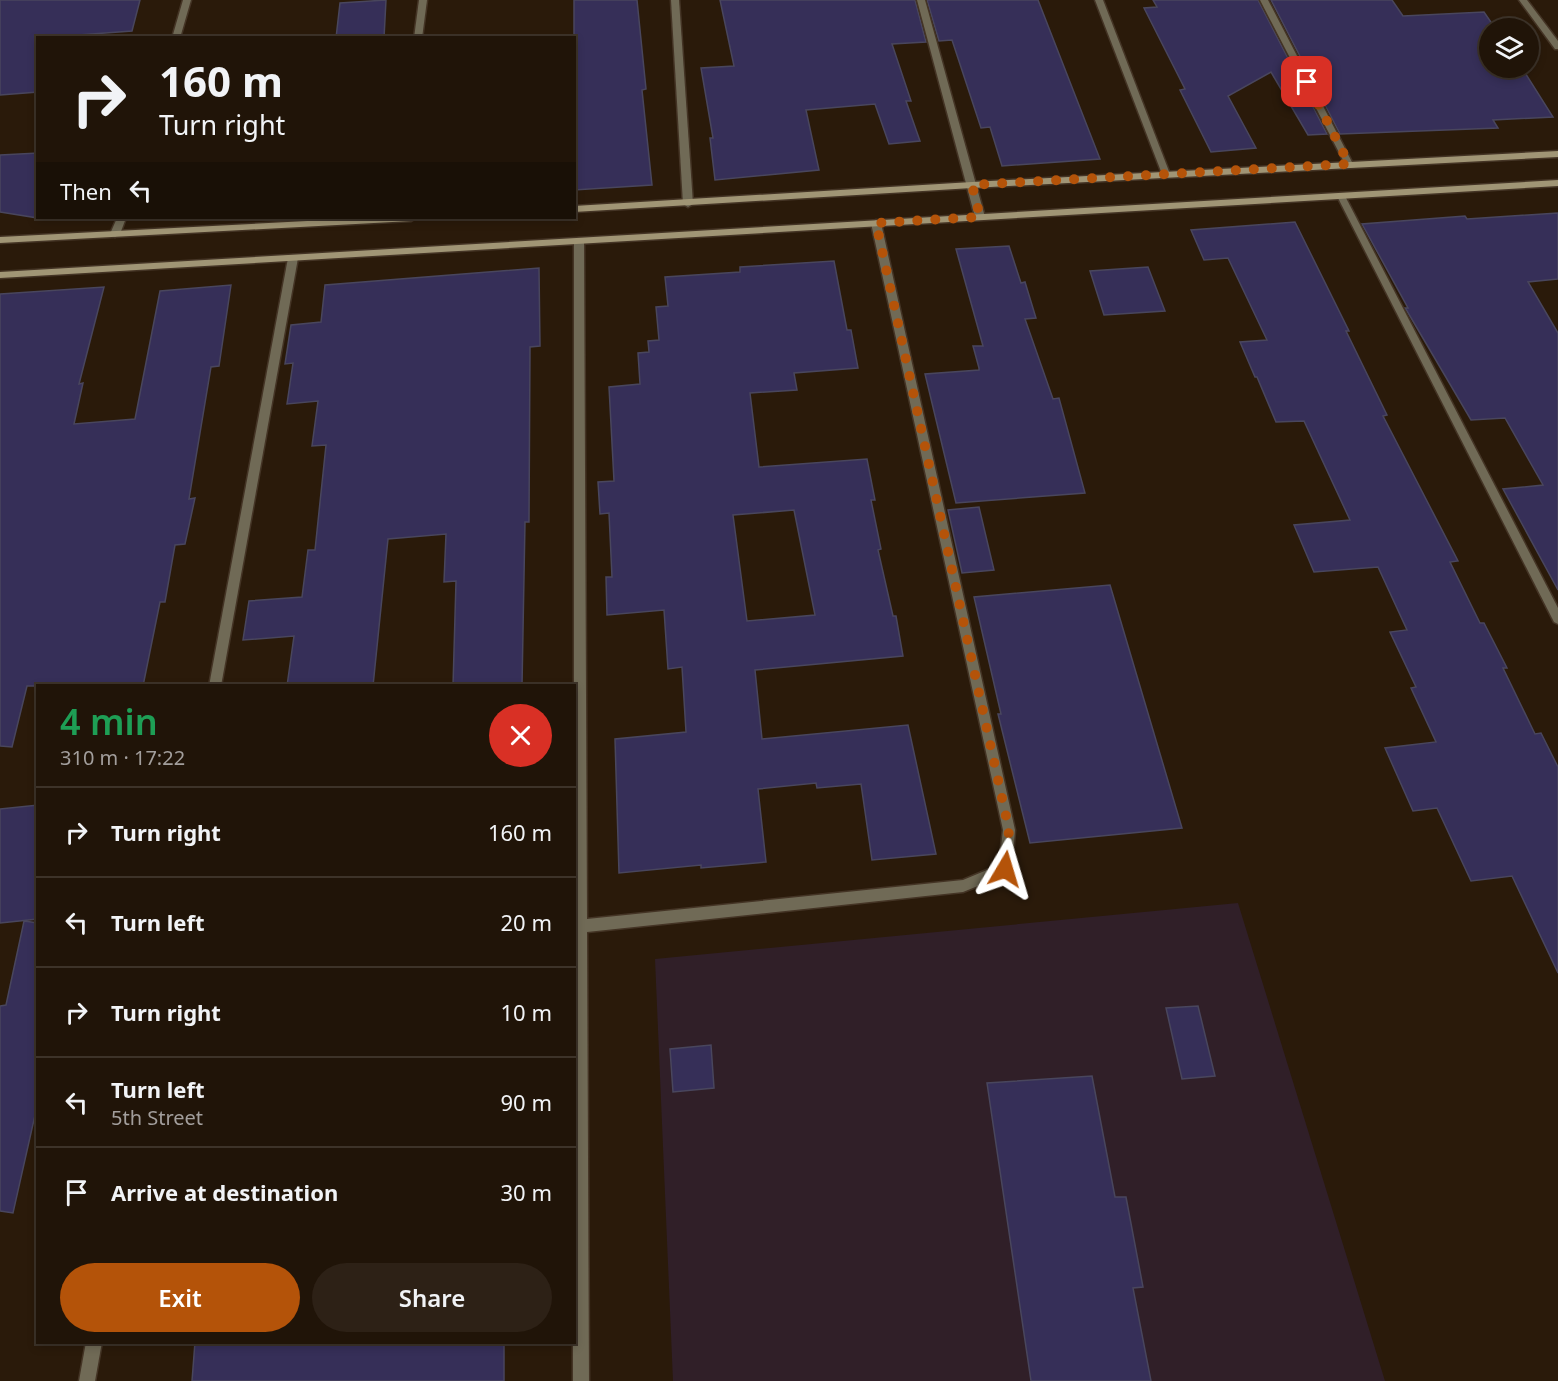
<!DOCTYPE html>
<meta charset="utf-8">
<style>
:root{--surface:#201408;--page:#2d2116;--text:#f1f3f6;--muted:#a29e9c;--line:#3d3329;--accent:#b45309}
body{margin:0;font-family:"Noto Sans",sans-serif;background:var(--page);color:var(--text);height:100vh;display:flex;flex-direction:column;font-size:22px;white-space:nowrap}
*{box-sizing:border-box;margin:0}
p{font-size:20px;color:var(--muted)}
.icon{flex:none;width:33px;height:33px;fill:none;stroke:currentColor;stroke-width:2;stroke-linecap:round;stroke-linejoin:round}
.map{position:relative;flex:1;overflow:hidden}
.drawer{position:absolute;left:36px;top:684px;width:540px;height:660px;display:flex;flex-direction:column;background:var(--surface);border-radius:0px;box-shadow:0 3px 9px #0003,0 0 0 2px var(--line)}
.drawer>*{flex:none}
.hud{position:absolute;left:36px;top:36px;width:540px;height:183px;border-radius:0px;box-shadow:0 3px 9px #0003,0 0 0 2px var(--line);background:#201408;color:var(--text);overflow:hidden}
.fabs{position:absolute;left:1479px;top:18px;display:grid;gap:12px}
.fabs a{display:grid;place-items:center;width:60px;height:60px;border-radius:50%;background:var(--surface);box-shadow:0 3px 9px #0003,0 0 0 2px var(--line);font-size:30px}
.pin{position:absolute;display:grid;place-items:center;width:51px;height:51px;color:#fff;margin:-26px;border-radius:12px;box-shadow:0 3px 9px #0006}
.me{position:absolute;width:66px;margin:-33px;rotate:7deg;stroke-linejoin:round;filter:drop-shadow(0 0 4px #0008)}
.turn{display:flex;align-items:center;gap:21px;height:126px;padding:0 24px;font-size:27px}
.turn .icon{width:78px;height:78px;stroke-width:2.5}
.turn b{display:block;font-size:42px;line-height:51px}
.then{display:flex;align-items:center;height:57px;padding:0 24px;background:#0003;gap:12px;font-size:22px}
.round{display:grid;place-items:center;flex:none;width:63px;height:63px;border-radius:32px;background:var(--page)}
.overview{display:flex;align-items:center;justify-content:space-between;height:102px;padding:0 24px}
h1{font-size:36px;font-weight:600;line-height:45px;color:#1e9e55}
.button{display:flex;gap:12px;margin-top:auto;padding:12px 24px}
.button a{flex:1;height:69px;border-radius:36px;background:var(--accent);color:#fff;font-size:24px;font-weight:600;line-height:69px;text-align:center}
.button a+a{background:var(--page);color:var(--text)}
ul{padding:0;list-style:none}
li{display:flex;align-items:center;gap:18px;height:90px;padding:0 24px;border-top:2px solid var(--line)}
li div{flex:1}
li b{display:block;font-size:22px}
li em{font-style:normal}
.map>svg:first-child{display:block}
.education{fill:#301f28}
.building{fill:#362f58;stroke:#49465d;stroke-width:1.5;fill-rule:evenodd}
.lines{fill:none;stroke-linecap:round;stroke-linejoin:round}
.street-casing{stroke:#443425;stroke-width:3}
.secondary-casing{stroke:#443425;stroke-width:3}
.street{fill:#706a56;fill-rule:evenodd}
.secondary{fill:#a09575;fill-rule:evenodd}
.route{stroke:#b45309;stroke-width:10;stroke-dasharray:0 18}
</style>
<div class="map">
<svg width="1558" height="1381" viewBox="0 0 1558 1381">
<rect width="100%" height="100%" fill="#2a1a0a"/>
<path class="education" d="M1238 903 1385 1381H673L655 959Z"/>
<g class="building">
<path d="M0 0H140L132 31 38 38V92L0 95Z"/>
<path d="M386 0 384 38H336L340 3Z"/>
<path d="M574 0H637L646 89 642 90 652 185 574 190Z"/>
<path d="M720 0H915L926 42 892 44 911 101H906L920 141 889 144 875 104 806 110 819 170 715 180 710 138H713L701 68 734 66Z"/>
<path d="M927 0H1038L1100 159 1002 166 990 127 981 128 952 40 939 41Z"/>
<path d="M1153 0H1258L1327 134 1308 135 1271 72 1228 96 1256 148 1211 152 1180 90 1185 89 1144 8 1157 7Z"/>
<path d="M1271 0H1392L1403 16 1484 12 1495 28H1490V68H1522L1553 117 1493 120 1498 128 1340 134Z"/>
<path d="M38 153V218L0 212V155Z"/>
<path d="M1558 213V279L1528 282 1558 333V590L1503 489 1543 485 1505 418 1471 420 1407 311 1405 308H1408L1362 224 1465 216 1467 219Z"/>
<path d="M1295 222 1349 331H1346L1387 415 1383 416 1458 561 1450 562 1480 623H1484L1507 668H1503L1535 734 1541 733 1558 767V973L1512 876 1471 881 1437 808 1413 811 1385 748 1436 742 1411 688 1416 687 1390 632 1407 630 1378 567 1314 572 1294 525 1350 520 1304 421 1276 422 1257 377H1255L1240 342 1267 340 1228 258 1204 260 1191 230Z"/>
<path d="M1009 246 1021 283 1025 282 1036 318 1025 319 1053 399 1059 398 1085 493 956 503 925 374 979 370V368L973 346H983L956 249Z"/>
<path d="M834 261 847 330H851L858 368 794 373 797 390 750 393 759 467 867 459 875 500H871L881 549 878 550 893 616H896L903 656 755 670 762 739 908 725 936 854 872 860 861 784 817 788 816 783 758 789 766 862 701 868V865L619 873 615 739 686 732 682 667 668 669 664 610 607 615 606 577H612L609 513 600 514 598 482 614 481 609 387 640 384 638 353 649 352 648 341 659 340 656 307 668 306 665 277 740 272V267ZM794 510 815 615 747 621 733 515Z"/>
<path d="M1148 267 1165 311 1104 315 1090 271Z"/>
<path d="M539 268 540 346 530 347 529 522H525L522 686H453L456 581 444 582 446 534 388 539 373 686H287L294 636 243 640 249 601 302 597 308 550H315L326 445 312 446 318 401 287 404 293 363 285 364 291 325 321 322 325 285Z"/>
<path d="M231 285 219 366 211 367 189 499 195 498 185 544 175 545 165 602H160L143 686H27L12 747 0 746V294L104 287 79 384 83 383 74 424 135 419 160 291Z"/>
<path d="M979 507 994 570 962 573 948 510Z"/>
<path d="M1110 585 1182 828 1030 843 998 714H1001L974 597Z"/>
<path d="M38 805V919L0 923V809Z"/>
<path d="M24 921 38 923V1102L13 1213 0 1211V1006L6 1005Z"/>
<path d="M1198 1006 1215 1076 1182 1079 1166 1008Z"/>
<path d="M711 1045 714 1088 673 1092 670 1049Z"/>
<path d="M1092 1076 1115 1197H1126L1143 1287 1133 1288 1151 1381H1031L987 1083Z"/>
<path d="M195 1342H504V1381H192Z"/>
</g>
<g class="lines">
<defs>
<g id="street">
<path d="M183 0H191L180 38H172Z"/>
<path d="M419 0H427L422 38H414Z"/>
<path d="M671 0H679L693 204 688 207 683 204Z"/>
<path d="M917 0H925L985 217 983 219H977L975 217Z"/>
<path d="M1095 0H1103L1170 174 1169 176 1166 177 1162 174Z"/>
<path d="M1260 0H1268L1353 164 1352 166H1346L1345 164Z"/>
<path d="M1519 0H1527L1558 41V49H1555Z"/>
<path d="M1341 193 1345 196 1558 608V624L1554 622 1337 196Z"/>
<path d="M117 218H126L120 234 115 237 110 234Z"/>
<path d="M876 220 881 223 1015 830 1012 869 1010 873 963 892 587 932 589 1381H573V1342H574V241L579 238 584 241 587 919 963 880 999 865 1003 830 871 223Z"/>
<path d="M293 255 298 258 221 686H209L288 258Z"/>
<path d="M86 1342H102L95 1381H79Z"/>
</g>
<g id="secondary">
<path d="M1558 151V157L972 188 574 212V206L972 182Z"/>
<path d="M1558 180V186L0 278V272Z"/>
<path d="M365 218H416L411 221 0 243V237Z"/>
</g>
</defs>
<use href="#street" class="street-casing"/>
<use href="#secondary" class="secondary-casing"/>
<use href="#street" class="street"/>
<use href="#secondary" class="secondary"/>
</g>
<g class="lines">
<path class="route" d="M1005 869 1009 830 876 223 980 217 972 185 1349 164 1307 82"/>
</g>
</svg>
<div class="fabs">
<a><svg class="icon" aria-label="layers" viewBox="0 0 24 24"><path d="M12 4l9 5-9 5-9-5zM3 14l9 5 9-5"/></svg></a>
</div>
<div class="pin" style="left:1307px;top:82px;background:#d93025"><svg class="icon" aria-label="arrive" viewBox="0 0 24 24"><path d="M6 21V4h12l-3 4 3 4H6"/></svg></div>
<svg class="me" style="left:1005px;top:869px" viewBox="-20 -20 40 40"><path d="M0-17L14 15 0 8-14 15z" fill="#b45309" stroke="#fff" stroke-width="4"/></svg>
<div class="hud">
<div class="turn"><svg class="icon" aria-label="right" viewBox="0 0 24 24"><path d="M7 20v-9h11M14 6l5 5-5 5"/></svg><div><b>160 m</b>Turn right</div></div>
<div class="then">Then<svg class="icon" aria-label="left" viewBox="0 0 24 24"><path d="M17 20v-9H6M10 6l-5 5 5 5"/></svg></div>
</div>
<section class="drawer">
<div class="overview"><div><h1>4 min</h1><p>310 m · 17:22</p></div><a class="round" style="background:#d93025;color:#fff"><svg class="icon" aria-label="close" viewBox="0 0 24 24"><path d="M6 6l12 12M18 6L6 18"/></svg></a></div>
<ul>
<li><svg class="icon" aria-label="right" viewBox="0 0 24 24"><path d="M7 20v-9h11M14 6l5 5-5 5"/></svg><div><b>Turn right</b></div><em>160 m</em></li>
<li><svg class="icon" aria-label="left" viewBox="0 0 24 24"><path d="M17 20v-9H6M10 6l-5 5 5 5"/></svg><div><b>Turn left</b></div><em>20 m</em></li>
<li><svg class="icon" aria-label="right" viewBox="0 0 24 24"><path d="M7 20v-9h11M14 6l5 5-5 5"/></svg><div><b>Turn right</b></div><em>10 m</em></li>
<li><svg class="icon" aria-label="left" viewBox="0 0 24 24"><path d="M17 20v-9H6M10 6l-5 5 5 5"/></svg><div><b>Turn left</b><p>5th Street</p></div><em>90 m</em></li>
<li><svg class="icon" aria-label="arrive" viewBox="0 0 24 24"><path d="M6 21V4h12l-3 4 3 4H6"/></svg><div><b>Arrive at destination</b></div><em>30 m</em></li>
</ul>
<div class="button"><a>Exit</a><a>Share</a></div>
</section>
</div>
